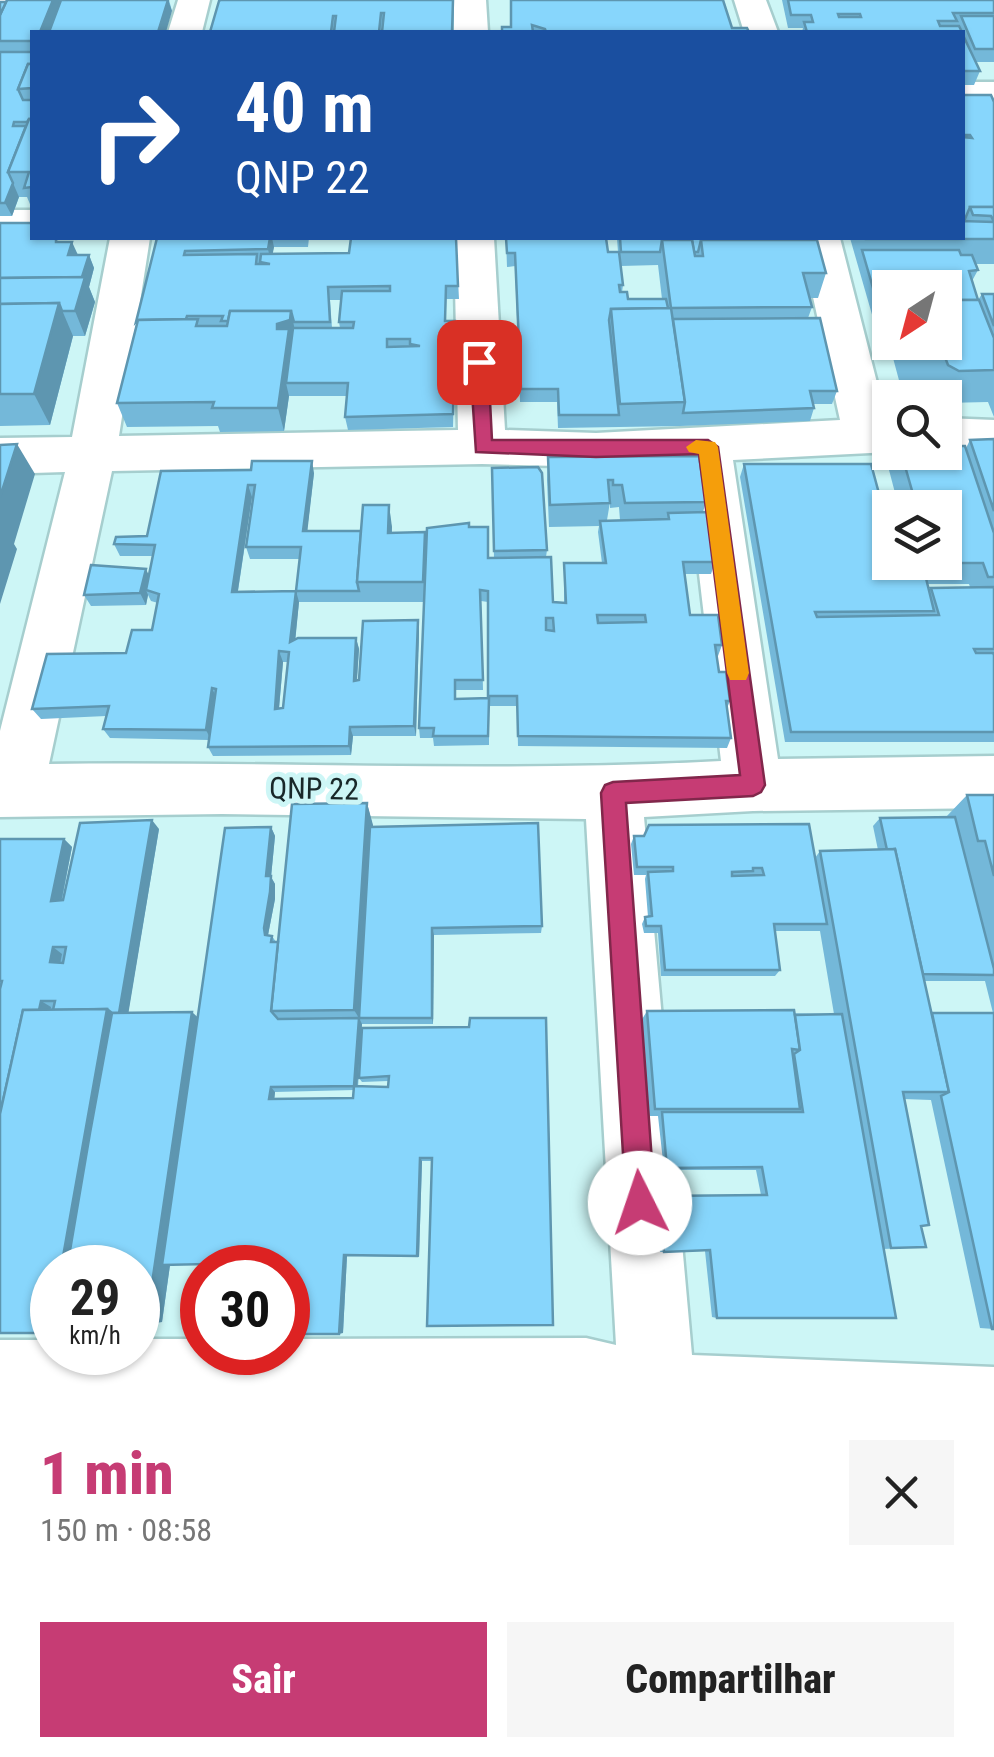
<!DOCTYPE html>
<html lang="pt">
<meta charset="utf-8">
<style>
:root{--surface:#fff;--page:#f6f6f6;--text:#222;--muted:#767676;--accent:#c63c74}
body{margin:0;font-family:"Roboto Condensed",sans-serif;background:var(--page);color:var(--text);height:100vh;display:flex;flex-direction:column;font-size:38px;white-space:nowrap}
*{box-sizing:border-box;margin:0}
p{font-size:32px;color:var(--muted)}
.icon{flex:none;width:55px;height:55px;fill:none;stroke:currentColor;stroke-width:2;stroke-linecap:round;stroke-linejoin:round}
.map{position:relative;height:1407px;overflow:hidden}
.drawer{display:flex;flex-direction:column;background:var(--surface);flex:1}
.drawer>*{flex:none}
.banner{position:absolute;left:30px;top:30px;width:935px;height:210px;border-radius:0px;box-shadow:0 2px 8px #0004;background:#1a4fa0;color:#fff;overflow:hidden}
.needle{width:65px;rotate:216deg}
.controls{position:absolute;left:872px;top:270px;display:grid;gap:20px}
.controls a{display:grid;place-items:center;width:90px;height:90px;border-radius:0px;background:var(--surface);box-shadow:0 2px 8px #0004;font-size:50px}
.speed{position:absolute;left:30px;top:1245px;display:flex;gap:20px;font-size:50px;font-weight:700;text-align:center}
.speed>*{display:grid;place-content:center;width:130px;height:130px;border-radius:50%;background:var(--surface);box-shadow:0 2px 8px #0004;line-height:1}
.speed small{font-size:25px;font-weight:400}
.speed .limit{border:15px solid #d22;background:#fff;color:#111}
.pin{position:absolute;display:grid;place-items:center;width:85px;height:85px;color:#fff;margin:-42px;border-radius:20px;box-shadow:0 5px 15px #0006}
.me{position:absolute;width:110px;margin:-55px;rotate:356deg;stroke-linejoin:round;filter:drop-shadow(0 0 8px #0008)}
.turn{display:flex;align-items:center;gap:35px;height:210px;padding:0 40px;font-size:45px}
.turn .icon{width:130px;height:130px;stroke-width:2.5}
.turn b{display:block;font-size:70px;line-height:85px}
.round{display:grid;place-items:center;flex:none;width:105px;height:105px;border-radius:0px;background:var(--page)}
.head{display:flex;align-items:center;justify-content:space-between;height:170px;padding:0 40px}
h1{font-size:60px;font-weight:800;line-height:75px;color:var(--accent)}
.action{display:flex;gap:20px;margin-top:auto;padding:20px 40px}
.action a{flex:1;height:115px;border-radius:0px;background:var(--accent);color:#fff;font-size:40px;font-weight:800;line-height:115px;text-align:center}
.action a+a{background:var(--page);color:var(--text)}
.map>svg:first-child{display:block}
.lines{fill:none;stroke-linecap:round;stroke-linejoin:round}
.minor-casing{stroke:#a6cece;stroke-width:5}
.minor{fill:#fff;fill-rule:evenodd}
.wall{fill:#74b8d9;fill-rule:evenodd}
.shaded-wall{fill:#5e96b0}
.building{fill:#87d6fc;stroke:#5e96b0;stroke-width:2.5;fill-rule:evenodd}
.route{fill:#c63c74;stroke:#81274b;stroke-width:2.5}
.slow{fill:#f59e0b}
.labels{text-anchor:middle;stroke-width:10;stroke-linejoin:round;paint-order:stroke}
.street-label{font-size:30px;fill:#192829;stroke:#cdf6f6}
</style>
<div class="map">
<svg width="994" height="1407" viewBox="0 0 994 1407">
<rect width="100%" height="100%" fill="#cdf6f6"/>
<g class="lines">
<defs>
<g id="minor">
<path d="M0 0H138L134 7 122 10 0 11Z"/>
<path d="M178 0H210L202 32H168Z"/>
<path d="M454 0H486L488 32H454Z"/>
<path d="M734 0H766L778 32H744Z"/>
<rect x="962" y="82" width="32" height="22"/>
<rect x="0" y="210" width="32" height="24"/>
<path d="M110 238H150L119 436 458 430 454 238H494L505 430 596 433 840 420 800 238H840L886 418H890V452L733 460 778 759 994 756V808L753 811 644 817 692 1355 994 1367V1407H0V1340H52V1352H138V1339H202V1352H288V1339L586 1338 616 1345 586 819 222 814 0 817V731L65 472 0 474V438L72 437ZM686 463 721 761C498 773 273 761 49 764L112 471 482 464 596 467Z"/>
<path d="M945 418 994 420V454L945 452Z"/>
</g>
</defs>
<use href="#minor" class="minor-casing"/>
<use href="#minor" class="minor"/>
</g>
<g class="wall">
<path d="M7 0H169L172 11 32 32V209L27 197H19L12 216H0V2H6Z"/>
<path d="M511 0 732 28 749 32H502L511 27Z"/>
<path d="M782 0H994V62H976L980 71 974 85H962V32H802L803 28H788Z"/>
<path d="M219 1 454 10 453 32H382V26L381 32H210Z"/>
<path d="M962 95 993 100 994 97V264H975L978 270 972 281 978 300 982 294H994V417L988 402 945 403V398L932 396 928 384H900L886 332H877L850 238H962ZM890 288 945 342H890Z"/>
<path d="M0 223 62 242 77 255H89L94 268 89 287 95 302 85 336H73L50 425 0 426Z"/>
<path d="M157 238H309L308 247H274L272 254 349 253 456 238 459 299H446V321L455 334 453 427 348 430 345 417 347 396H289L284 431 220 432 218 426 127 427 117 403ZM330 300H341L339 322 340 328H332Z"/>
<path d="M506 238 618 252 617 238H799L826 273 818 298H809L812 307 808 318 837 391 832 404H813L814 408 810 421 680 426 558 428 557 402H520L515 266 507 267ZM658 265 662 299H628L622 292 623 285 621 266Z"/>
<path d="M994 439V742H785L740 477 744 464 890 562H945V508H899L889 470 897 452H945L966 448 970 440ZM927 584H969L970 587 931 588 929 591Z"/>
<path d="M548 457 706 502 703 512 715 562 711 574H685L690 615 722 645 718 656H717L719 672 730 701 727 708 731 738 727 748 518 746 517 706H489V745L434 746 433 738H420L419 728 424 602H299L295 640 356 638 359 649 357 681 359 680 419 631 416 736H353L351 755 213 756 208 747 209 740 110 738 103 729 106 716 41 719 32 709 126 653 152 630 158 603 151 601 148 595 146 605 91 606 84 595 149 575 152 556H120L114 544 147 536 161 471 314 473 307 531H361L389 505 392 533 425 532 426 544 469 527 488 558H494L492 468 547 550 546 557 553 602 564 603V563H602L598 532 599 526 549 527 547 480ZM252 497H254L246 547 250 559H300L296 591H238ZM610 502V508L619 507 620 520H607ZM481 601 488 602V698L456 699V690H483ZM283 662H288L283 708 279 709Z"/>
<path d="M967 795H994V1329L980 1328 931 1100 904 1099 921 1226 926 1247 883 1249 717 1318 712 1317 705 1251 660 1252 655 1198 659 1196 761 1195 756 1170H664L658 1116H649L641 1021 647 1011 834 1014 820 931H775L780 970 775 976H661L658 933H644L642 924 645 917H648L645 879 646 875H634L631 844 634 836 815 858 820 851 878 850 873 826 880 818 946 817ZM924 981H985L993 1013H932Z"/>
<path d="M367 803 373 827 542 926 541 933 434 935 433 1024H362L358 1087H388V1081L362 1082 359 1078 469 1027 546 1018 431 1161H422L419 1257 347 1256 343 1333 254 1263 170 1265 162 1322 146 1324 138 1268 0 1333V839H64L72 847 62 900H63L159 829 128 1013 198 1017 271 827 275 836 271 877 275 884V899L268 935 272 936 276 942H278ZM354 1090 353 1098 274 1099 275 1092Z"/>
</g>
<g class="shaded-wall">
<path d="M53 0H64L59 32H40Z"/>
<path d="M168 0 172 11 166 32H158Z"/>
<path d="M13 183 19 197 12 216 5 203Z"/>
<path d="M270 238H272L274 247 271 263 268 249Z"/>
<path d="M72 242 78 255H68Z"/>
<path d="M89 255 94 268 89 287 95 302 85 336 75 311 78 289Z"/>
<path d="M59 303 73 336 50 425 34 394Z"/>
<path d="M291 311 296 336 286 383 289 396 284 431 278 408 277 329V324Z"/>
<path d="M17 444 35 474 14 544 17 549 0 604V497Z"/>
<path d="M312 461 314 473 306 543 303 531Z"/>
<path d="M248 485 252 497 236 603 232 592Z"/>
<path d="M389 505 392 527 391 555 388 533Z"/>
<path d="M146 569 151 580 146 590 148 595 146 605 140 593Z"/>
<path d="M296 591 299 602 294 653 290 642Z"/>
<path d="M418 620 419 631 416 736 414 726Z"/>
<path d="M356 638 359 649 356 691 354 681Z"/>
<path d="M279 651 283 662 278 719 275 709Z"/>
<path d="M212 688 217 699 211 740 206 730Z"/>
<path d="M350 727 353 736 351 755 349 746Z"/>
<path d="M367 803 373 825 362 1018H359L354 1010Z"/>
<path d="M152 820 159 829 86 1268H61L107 1009Z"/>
<path d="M271 827 275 836 271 877 275 884V899L268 935H265L266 876Z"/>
<path d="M64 839 72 847 60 908 51 901Z"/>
<path d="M432 928 434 935 433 1024 432 1018Z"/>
<path d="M53 947 62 954 59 969 50 962Z"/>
<path d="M41 1001 51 1007 13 1184Z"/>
<path d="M192 1012 204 1023 162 1322 146 1324Z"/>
<path d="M359 1018 362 1024 357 1090 354 1086Z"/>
<path d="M271 1087 275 1092 274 1103 269 1099Z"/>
<path d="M420 1158 422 1161 419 1257 417 1256Z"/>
<path d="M344 1255 347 1256 343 1333 339 1334Z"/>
</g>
<g class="building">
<path d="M7 0H53L40 32H32V41H0V15Z"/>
<path d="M61 0H168L158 32H49Z"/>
<path d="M221 0H453L452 32H382L384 13H381L379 32H334L336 16H333L331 32H210L219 1Z"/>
<path d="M511 0H723L732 28H747L749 32H546L545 29 532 25 533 32H502V27H511Z"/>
<path d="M788 0H994V13H953L957 21H938L940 26H959L962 32H807L804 22H813L811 15H791ZM838 14H860L861 17H839Z"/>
<path d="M0 2H6L0 15Z"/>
<path d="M961 16H994V49H975Z"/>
<path d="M962 33 980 71H962Z"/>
<path d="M0 52H32V64H28L18 89 23 100H32V119H29L27 122H14L13 126H26L8 172 13 183 5 203H0Z"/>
<path d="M28 64H32V88L18 89Z"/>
<path d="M962 95H991L994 102V207H970L965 219H962V137L972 138 970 135H962Z"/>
<path d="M29 119H32V187L24 188 29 172H8Z"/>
<path d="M970 207H994V239H866V238H962V221L994 222 991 216 973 215Z"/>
<path d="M0 223H32V238H56V242H72L68 255H89L82 277 0 278Z"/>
<path d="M157 238H270L268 249 185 251 184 255 257 254 256 264H270L260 262 261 254 349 253 351 238H456L458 286H446L445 321H455L453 414 345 417 348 383H286L293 328H353L354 322H339L342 291H390V286L328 287 330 322H294L291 311H230L228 321H221L223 316H187L186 319 138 320 136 322ZM387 339H410V344L420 346 387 347Z"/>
<path d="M506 238H606L608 252H619L623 285H619L620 292H627L628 299H666L668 308 611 309 609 320 619 415H559L558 389H521L515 253H507Z"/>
<path d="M620 238H799V240H701L698 252H694L692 240H662L660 252H621Z"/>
<path d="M662 240H692L695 256H703L701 240H817L826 273H803L812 307 671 308 685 402 620 404 611 309 671 308Z"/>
<path d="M862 250H959L961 255H972L978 270 969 271 978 300H945V288H890V319H882Z"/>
<path d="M85 277 75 311H62L59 303 0 304V278Z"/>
<path d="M982 294H994V326Z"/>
<path d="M945 300H979L994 338V370L959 371 948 365 943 352 915 351 912 342H945Z"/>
<path d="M59 303 34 394H0V304Z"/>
<path d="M230 311H291L290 320 277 324V329H289L278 408H212L214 402 117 403 138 320 198 319 196 326H227Z"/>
<path d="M820 318 837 391H810L814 408 683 413 685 402 673 319Z"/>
<path d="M994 439V511L970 440Z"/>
<path d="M17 444 0 497V445Z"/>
<path d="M945 446H965L994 533V577H988L983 563H934L945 562V508H917L901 452H945Z"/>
<path d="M699 456 706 502 625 503 622 485H613V480H608L610 503 550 505 548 457Z"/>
<path d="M252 461H312L303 531H361L357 582 359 591H296L301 547H246L255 485H248L232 592 296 591 290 642 298 638H356L354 681 359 680 363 621 418 620 414 726 350 727 349 746 208 747 216 689 212 688 206 730 103 729 109 706 32 709 47 654 126 653 132 630H152L159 594 146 590 155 545 114 544 116 537 147 536 161 471 251 470ZM279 651 289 652 283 708 275 709Z"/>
<path d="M744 464H871L884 512H890V562H922L934 611 815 612 817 617 939 615 931 588 994 587V649H974L976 653H993L994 655V732H791Z"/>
<path d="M538 467 542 473 547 550 494 551 492 468Z"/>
<path d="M363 505H389L388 533 425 532 423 582H357Z"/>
<path d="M707 512 715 562H683L690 615H718L722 645H715L719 672H726L730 701H726L731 738 518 736 517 696H488V591L480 590 483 680H455V699L489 698 488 736H433L434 728H419L427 528 469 523V527H488V558L551 557 553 602 566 603 564 563H606L600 521 669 519 668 513ZM597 615H645L646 622 598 623ZM546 618H553L554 631 546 630Z"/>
<path d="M91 565 146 569 140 593 84 595Z"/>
<path d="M967 795H994V876L985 841H978Z"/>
<path d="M367 803 354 1010 271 1011 292 804Z"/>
<path d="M955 817 994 969V975L923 974 895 849 887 850 880 818Z"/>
<path d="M152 820 119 1013H112L107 1009 53 1010 55 1001H41L39 1010H23L0 1114V989L2 981H0V839H64L51 901 63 900 80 823ZM53 947H66L63 963 50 962Z"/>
<path d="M538 823 542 926 432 928V1018H359L370 827Z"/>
<path d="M809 824 827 924H774L780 970H665L661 926H646L645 917 652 916 648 872 673 871V867H637L634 836H644L649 825ZM753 868H762L764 875 732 876V872L753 871Z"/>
<path d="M271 827 266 876H271L270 892 264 928 265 935 272 936 271 942H278L271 1011 278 1019 359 1018 354 1086 271 1087 269 1099 353 1098 354 1086 388 1087 389 1076 359 1078 362 1028 469 1027 470 1018H546L553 1325 427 1326 432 1158H420L417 1256 344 1255 339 1334H288V1268H253L254 1263 162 1265 225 828Z"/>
<path d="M895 849 949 1092H903L929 1225 921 1226 926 1247 891 1248 820 851Z"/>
<path d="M107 1009 61 1268H52V1316L50 1333H0V1114L23 1010Z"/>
<path d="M794 1010 800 1050 792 1049 800 1109H655L647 1011Z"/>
<path d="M192 1012 146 1324 138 1323V1268H67L90 1133 112 1013Z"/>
<path d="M932 1013H994V1329H992L941 1096 949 1092Z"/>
<path d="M842 1014 896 1318H717L710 1250 664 1252 659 1196 767 1195 762 1167 667 1168 662 1112H803L794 1054 800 1050 795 1015Z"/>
</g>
<path class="route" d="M479 355 488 362 492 440H708L718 447 765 785 761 792 753 796 626 803 655 1203 651 1214 640 1218 630 1214 626 1203 601 793 605 785 613 782 740 775 699 454 596 457 476 452 470 362Z"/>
<path class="slow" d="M696 440 715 442 718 447 749 673 746 680H730L727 673 699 454 689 452 686 447Z"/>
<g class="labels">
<g class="street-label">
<text transform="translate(314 789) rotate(1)" y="10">QNP 22</text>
</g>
</g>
</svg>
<div class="controls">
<a><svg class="needle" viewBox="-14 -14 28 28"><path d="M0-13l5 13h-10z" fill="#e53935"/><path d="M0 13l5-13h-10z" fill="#767676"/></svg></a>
<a><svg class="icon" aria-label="search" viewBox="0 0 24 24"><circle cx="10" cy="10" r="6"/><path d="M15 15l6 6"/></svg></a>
<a><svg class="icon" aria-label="layers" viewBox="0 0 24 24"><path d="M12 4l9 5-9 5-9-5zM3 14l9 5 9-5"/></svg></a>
</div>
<div class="speed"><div>29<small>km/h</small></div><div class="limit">30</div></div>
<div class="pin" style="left:479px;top:362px;background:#d93025"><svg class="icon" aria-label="arrive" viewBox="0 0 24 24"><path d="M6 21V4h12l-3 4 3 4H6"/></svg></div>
<svg class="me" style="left:640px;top:1203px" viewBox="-20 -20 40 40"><circle r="19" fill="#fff"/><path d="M0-13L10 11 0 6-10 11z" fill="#c63c74"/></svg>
<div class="banner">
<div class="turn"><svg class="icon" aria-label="right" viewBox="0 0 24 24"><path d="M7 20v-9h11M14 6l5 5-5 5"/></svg><div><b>40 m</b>QNP 22</div></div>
</div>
</div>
<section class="drawer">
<div class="head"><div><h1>1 min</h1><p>150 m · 08:58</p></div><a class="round"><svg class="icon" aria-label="close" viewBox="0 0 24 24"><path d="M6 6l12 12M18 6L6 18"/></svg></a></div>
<div class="action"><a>Sair</a><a>Compartilhar</a></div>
</section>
